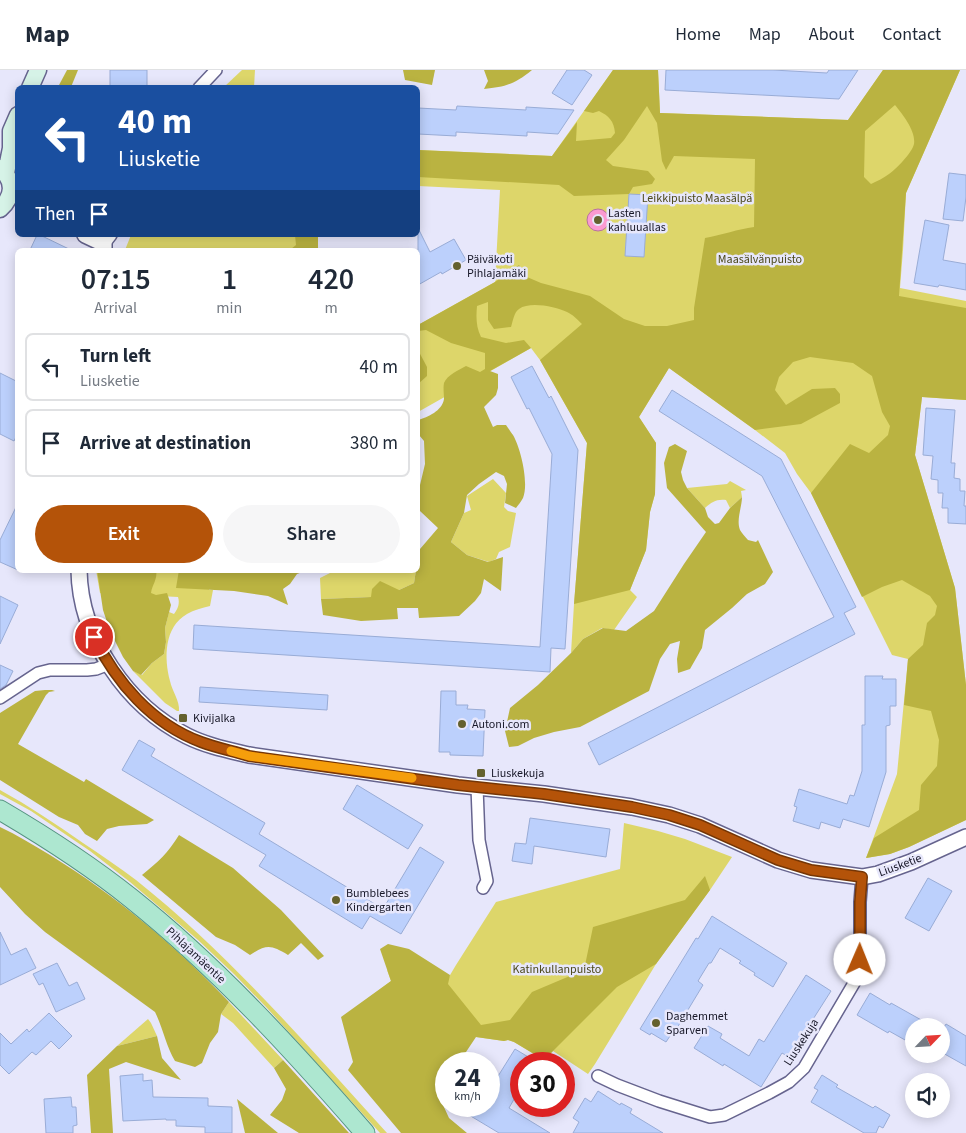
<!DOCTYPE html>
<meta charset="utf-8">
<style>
:root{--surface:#fff;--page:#f6f6f7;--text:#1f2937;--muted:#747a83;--line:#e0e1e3;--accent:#b45309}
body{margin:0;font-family:"Source Sans 3",sans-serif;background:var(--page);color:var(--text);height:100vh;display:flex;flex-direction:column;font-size:19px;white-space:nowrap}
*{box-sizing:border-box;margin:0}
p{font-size:16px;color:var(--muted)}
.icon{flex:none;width:28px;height:28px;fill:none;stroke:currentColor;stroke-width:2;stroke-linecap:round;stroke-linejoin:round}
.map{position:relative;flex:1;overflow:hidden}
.sheet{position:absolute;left:15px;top:178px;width:405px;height:325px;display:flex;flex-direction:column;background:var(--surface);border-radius:8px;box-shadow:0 2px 12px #0003}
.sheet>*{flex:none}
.hud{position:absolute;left:15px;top:15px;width:405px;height:152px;border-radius:8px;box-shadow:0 2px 12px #0003;background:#1a4fa0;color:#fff;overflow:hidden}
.needle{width:32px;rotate:65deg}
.fabs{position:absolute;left:905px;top:948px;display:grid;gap:10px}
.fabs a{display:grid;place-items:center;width:45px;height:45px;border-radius:50%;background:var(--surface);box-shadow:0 2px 12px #0003;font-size:25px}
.speed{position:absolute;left:435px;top:982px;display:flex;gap:10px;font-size:25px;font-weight:700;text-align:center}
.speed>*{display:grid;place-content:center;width:65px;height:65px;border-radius:50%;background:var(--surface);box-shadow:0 2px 12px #0003;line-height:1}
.speed small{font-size:12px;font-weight:400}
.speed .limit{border:8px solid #d22;background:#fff;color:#111}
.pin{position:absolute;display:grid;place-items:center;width:42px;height:42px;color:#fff;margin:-21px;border:2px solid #fff;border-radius:50%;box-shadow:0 1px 5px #0007}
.me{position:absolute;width:55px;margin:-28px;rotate:1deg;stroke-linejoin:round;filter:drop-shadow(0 0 4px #0008)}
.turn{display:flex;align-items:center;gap:18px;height:105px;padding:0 20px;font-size:22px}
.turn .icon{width:65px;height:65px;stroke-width:2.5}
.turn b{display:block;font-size:35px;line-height:42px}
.then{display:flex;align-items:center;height:48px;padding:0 20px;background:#0003;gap:10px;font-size:19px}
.eta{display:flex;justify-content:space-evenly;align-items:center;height:85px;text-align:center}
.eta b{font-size:30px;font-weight:600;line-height:35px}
.action{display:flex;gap:10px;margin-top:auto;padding:10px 20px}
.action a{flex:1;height:58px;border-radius:30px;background:var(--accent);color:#fff;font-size:20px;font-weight:600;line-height:58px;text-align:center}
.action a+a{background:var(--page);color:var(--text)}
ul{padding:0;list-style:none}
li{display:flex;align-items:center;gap:15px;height:68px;margin:0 10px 8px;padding:0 10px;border:2px solid var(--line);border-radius:8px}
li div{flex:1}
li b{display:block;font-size:19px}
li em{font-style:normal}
header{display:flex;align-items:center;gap:30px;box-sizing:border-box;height:70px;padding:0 25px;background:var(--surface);border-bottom:1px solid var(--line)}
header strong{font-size:24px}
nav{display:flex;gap:28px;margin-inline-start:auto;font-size:18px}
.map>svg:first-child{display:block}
.green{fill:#ddd66a}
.forest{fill:#bab341;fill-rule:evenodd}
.water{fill:#fb9ad1;stroke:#b7739e}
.building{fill:#bcd0fc;stroke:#99acd6}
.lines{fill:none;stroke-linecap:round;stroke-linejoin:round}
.minor-casing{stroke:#66648e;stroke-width:14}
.tertiary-casing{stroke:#66648e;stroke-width:18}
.secondary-casing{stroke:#66648e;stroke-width:19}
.primary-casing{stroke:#559480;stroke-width:21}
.minor{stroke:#fff;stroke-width:11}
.tertiary{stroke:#fff;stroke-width:15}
.secondary{stroke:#d6f3e7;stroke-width:16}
.primary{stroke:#ade7d0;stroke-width:19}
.route-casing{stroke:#753606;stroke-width:12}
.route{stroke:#b45309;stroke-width:9}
.slow{stroke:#f59e0b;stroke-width:9}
.poi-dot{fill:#64612e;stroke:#e7e7fb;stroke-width:2}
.labels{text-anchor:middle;stroke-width:5;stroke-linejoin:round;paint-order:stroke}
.park-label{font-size:12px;fill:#4b481a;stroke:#e7e7fb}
.poi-label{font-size:12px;fill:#181828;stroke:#e7e7fb;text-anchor:start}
.street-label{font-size:12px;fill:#181828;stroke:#e7e7fb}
</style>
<header>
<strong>Map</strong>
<nav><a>Home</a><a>Map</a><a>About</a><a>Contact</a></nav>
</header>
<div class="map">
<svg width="966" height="1063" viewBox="0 0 966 1063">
<rect width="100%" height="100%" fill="#e7e7fb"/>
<g class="green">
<path d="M242 0H255L254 17H224Z"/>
<path d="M613 0H658L660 43 848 50 883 0H960L906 123 903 180 900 218 966 231V330L922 327 915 385 955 518 966 615V750L909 777 890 784 866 788 897 704 908 589 892 585 811 423 797 404 785 383 755 360 669 298 639 347 656 373 655 424 650 442 646 480 630 520 637 527 614 560 602 558 583 569 571 583 574 534 587 373 540 290 531 278 418 342V255L495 212 500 120 418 116V80L552 86Z"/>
<path d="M131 165H318V180H125Z"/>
<path d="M493 409 506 423 504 437 508 441 516 443 510 477 499 482 496 489 489 492 467 485 451 472 464 443 471 440 467 426Z"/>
<path d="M730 411 746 420 741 421 742 427 730 438 726 430C716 429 712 432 705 438L687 418 727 414Z"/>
<path d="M96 500H209V520H213L210 536C202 538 194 540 187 544 164 557 164 588 170 611 172 621 180 631 179 641H177L165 633 133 601 142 605 152 593 164 584 166 572 165 558 169 542 174 544C178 539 180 533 178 527L100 523Z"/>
<path d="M332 500H416L414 513 399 520 372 527 321 529 320 508 332 502Z"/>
<path d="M0 720C29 736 56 754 83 773 101 785 119 797 136 810 229 884 307 975 387 1063H380L267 938 234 904 198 870 130 812 90 781 31 741 0 724Z"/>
<path d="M624 753 658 761 685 769 732 787 710 820 656 894 595 994 588 1004 553 981 544 990 514 972 508 970 504 971 476 967 355 938 391 911 387 900 437 927 456 895 496 832 620 799Z"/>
<path d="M229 932 283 990 274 998 233 953 221 944Z"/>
<path d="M148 949 151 953 157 966 117 976Z"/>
</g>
<g class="forest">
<path d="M67 0H78L71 17H58Z"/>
<path d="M403 0H435L432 15 405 10Z"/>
<path d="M484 0H532C515 14 505 17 484 19L488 11Z"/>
<path d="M613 0H658L660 43 848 50 883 0H960L906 123 899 226 966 238V330L922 327 915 385 955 518 966 615V750L909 777 890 784 866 788 874 768 919 740 921 715 937 696 939 670 931 641 904 635 908 589 923 575 927 553 935 545 937 536 930 526 902 510 882 517 862 527 811 423 850 374 869 383 888 365 890 356 882 342 872 306 853 293 810 287 793 292 779 307 775 320 786 335 812 319 835 318 840 324V333L801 354 755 360 669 298 639 347 656 373 655 424 650 442 646 480 630 520 574 534 587 373 540 290 582 254C578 250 572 244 567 242 556 237 530 231 519 239 514 242 513 251 511 257L494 259 488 250V232L477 236C476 247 476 257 481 267L506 273 524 270 531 278 490 301 498 304V318L496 325 484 337 493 357 497 355H506C508 358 511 362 513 365 521 379 529 413 523 428 521 432 518 435 516 438L505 433 507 414 504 406 496 402 479 414 467 425 464 443 451 472 467 485 488 492 503 487 501 521 484 509 481 523 475 531 459 546 419 548 418 538H397L398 549 361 551 323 545 321 529 371 527 372 519 380 511 399 520 414 513 416 500H418L420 479 438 458 420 441V415L425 394 424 371 419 365H418V350C428 347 442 341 444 329 444 324 443 318 444 313 447 305 459 300 466 296L480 302 485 299V283L451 273 426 260 418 261V255L495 212 519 195 527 207 541 213 590 226 624 249 645 256H667L694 250V238L705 168C722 165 738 159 754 157L755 89 674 86 666 100 662 91 657 53 647 36 624 70 606 90 613 96 648 101 655 109 652 114 633 117 629 124 574 126 559 115 418 107V80L552 86 577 52 576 71 611 68 615 63C614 51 609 46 599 41L593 43 584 41ZM895 35C903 45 916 61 914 74 912 83 896 99 889 104 884 108 877 111 871 114L864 107 865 61Z"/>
<path d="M295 165H318V180H286L291 179 296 175Z"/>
<path d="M418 280 427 297V306L418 314Z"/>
<path d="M675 374 687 381 681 402 683 410 687 418 705 438 708 447 715 454 719 453 730 438 742 427C742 437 736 450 740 460 742 463 745 467 748 470L756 472 758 470 773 502 765 514 747 524 732 538 705 560 702 578 690 599 678 603 677 589 680 571 670 574 660 589 649 621 580 657 554 662 534 668 518 676 509 677 505 661 510 638 538 615 571 583 583 569 603 558 626 561 654 541 684 494 706 462 667 418 664 393 669 377Z"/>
<path d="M97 500H142L144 501 156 500C158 509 152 515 151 523L156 525 167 523 171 535 165 558 166 572 164 584 152 593 141 605 133 601 123 587 110 561 103 540Z"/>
<path d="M179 500H308L297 504 290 514 283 519 288 535 268 526 234 521 176 518Z"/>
<path d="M45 620H52L55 621 49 622 46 625 18 674 84 712 86 709 154 750 147 754 119 756 107 759 97 771 85 764 78 755 59 747 0 710V643L35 621Z"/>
<path d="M0 757C17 765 33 775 50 785 115 825 176 876 229 932L221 944 218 962 210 973 202 993 195 997 175 991C166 976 163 958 155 942L45 862 25 844 0 817Z"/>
<path d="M179 765 233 798 281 840 324 886 318 890 301 873 288 885C271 875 267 874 250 885L235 875 216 867 142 805C158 792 168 783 179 765Z"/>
<path d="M705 806 710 820 656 894 617 917 544 990 514 972 508 970 504 971 476 967 458 994H446V1011L438 1024 449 1048 467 1063H401L348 1000 353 992 341 947 391 911 380 879 388 874 409 879 450 905 448 914 481 955 510 950 532 922 584 900 593 857 685 830Z"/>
<path d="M157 966 162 988 181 1010 126 992 109 999 113 1063H91L87 1005 117 976Z"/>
<path d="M283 990 349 1063H299L270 1045 282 1030 286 1019 274 998Z"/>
<path d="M237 1029 278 1063H245Z"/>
</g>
<circle class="water" cx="598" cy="150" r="11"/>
<g class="building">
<rect x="110" y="0" width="37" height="18"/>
<path d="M567 0H584L592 5 572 35 552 23Z"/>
<path d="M666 0H773L827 3 829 0H858L839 29 665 20Z"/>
<path d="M457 36 526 40V37L574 40 558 64 527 62V66L456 62V66L418 64V38L456 40Z"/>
<path d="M949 103 966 105V127L963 151 943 149Z"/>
<path d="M629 124 648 125 644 187 625 186Z"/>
<path d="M925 150 949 155 943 190 966 194V220L939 215 938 217 914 213Z"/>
<path d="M418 158 430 182 454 169 466 190 442 204 441 202 418 215Z"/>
<path d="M37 165H40L71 180H30Z"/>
<path d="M532 296 549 328 551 326 578 380 565 579 551 578 550 602 193 579 194 555 540 577 552 384 529 338 527 339 511 307Z"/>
<path d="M0 303 18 312V363L14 371 0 364Z"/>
<path d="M672 320 781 389 856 537 844 543 855 564 599 695 588 673 834 547 762 406 659 341Z"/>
<path d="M926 338 955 340 951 393H955L954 408 960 409V421H965L964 436H966V454L948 453V438H942L943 423H938V410L931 409 933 386 923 385Z"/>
<path d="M18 433V500L0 492V470Z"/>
<path d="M0 526 18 535 0 574Z"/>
<path d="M0 595 13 601 6 615 0 619Z"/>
<path d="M865 606H883L882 609H896V636H890V655L886 656V702L869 757 843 749 840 758 821 752 819 759 793 751 797 737 794 736 799 719 847 734 850 725 854 726 862 701V655H865Z"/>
<path d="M200 617 328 625 327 640 199 632Z"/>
<path d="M441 621H456V635H468L467 639 485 640 483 686 450 685V682H439Z"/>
<path d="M139 670 155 679 151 686 265 753 259 764 383 839 420 777 444 792 401 864 370 846 362 859 259 796 266 785 122 700Z"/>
<path d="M357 715 423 755 408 779 343 739Z"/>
<path d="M530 748 610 759 606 787 534 776 532 794 512 791 515 773 526 774Z"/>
<path d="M928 808 952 821 929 861 905 848Z"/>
<path d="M712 846 787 893 773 917 754 905 755 903 739 893 741 891 720 878 711 893H709L698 911 703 915 677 958 676 957 666 972 651 963 650 965 640 959 696 868 698 869Z"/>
<path d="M0 862 11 885 26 878 36 898 0 915Z"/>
<path d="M57 893 69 916 77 912 85 929 56 942 43 913 39 915 33 904Z"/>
<path d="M806 905 831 921 789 987 782 983 761 1017 724 994 723 996 694 978 708 956 722 964 720 968 749 986 759 969 764 972Z"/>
<path d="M870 923 890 935 891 933 932 956H914V975L889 961 888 963 857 945Z"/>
<path d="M49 943 72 966 59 979 51 971 36 985 32 982 9 1004 0 995V963L11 974 27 959 29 962Z"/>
<path d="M946 954 966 966V996L941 982V962Z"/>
<path d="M515 979 540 994H521V1017L509 1038 550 1063H499L469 1045 474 1036H489V1007L495 1011Z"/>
<path d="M143 1004V1011L152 1010 153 1027 208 1028V1036L232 1037V1063H205V1057L176 1056V1050H166V1049L123 1051 120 1006Z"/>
<path d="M822 1005 838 1015 836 1017 873 1038 875 1036 890 1045 883 1058 879 1056 876 1063H864L811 1032 818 1020 814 1018Z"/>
<path d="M598 1021 620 1035 621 1033 632 1039 630 1043 663 1063H573L579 1052 573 1048 585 1028 591 1032Z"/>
<path d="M71 1027 72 1037H76L77 1055 73 1056V1063H46L44 1029Z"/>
</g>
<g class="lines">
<defs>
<g id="minor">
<path d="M199 18 216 0"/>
<path d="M104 174 111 165"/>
<path d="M0 628 38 603 50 600H87L96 599 109 594"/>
<path d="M477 717 479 770 487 811 483 818"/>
<path d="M598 1006 617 1015 659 1031 710 1047 724 1045 769 1023 789 1012 804 998 857 908 860 890V832L862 807"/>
</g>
<g id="tertiary">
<path d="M85 165 104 174V180"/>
<path d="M79 500C80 568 127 636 187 666 207 676 228 680 249 685L458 715 544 724 632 737 669 745 700 755 778 790 811 800 862 807 878 804 911 792 966 767"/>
</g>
<g id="secondary">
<path d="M30 18 38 0"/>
<path d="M0 98C15 111 14 126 0 139"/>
<path d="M6 103 11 78V61L18 45"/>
</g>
<path id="primary" d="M0 740C46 767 91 796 132 829 218 898 293 980 365 1063"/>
</defs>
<use href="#minor" class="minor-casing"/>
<use href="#tertiary" class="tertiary-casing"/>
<use href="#secondary" class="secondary-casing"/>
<use href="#primary" class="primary-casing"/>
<use href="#minor" class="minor"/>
<use href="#tertiary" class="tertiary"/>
<use href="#secondary" class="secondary"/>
<use href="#primary" class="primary"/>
</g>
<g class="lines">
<defs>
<path id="route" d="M94 567C116 612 152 654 201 672 217 678 233 681 249 686L458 715 544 724 632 737 669 745 700 755 778 790 811 800 862 807 860 832V890"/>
</defs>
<use href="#route" class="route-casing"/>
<use href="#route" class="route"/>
<path class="slow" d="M231 681 249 686 412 708"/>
</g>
<g class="poi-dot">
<circle cx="598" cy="150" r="5"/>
<circle cx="457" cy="196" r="5"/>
<rect x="178" y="643" width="10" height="10" rx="2.5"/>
<circle cx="462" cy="654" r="5"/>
<rect x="476" y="698" width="10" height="10" rx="2.5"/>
<circle cx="336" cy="830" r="5"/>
<circle cx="656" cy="953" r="5"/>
</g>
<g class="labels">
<g class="park-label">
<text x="697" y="132">Leikkipuisto Maasälpä</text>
<text x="760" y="193">Maasälvänpuisto</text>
<text x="557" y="903">Katinkullanpuisto</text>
</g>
<g class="poi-label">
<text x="608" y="147">Lasten<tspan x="608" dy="14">kahluuallas</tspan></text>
<text x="467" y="193">Päiväkoti<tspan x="467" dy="14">Pihlajamäki</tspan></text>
<text x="193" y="652">Kivijalka</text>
<text x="472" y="658">Autoni.com</text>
<text x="491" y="707">Liuskekuja</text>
<text x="346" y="827">Bumblebees<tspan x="346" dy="14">Kindergarten</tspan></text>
<text x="666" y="950">Daghemmet<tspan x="666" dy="14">Sparven</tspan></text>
</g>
<g class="street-label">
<text transform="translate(900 795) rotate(-20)" y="4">Liusketie</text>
<text transform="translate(196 885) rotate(43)" y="4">Pihlajamäentie</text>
<text transform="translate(801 972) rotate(-57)" y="4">Liuskekuja</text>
</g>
</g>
</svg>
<div class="fabs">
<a><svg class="needle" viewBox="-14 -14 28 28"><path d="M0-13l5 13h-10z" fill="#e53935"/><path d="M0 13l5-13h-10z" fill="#747a83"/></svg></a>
<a><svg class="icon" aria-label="sound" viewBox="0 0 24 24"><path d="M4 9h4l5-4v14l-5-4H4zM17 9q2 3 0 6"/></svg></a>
</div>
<div class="speed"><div>24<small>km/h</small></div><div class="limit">30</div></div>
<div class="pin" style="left:94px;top:567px;background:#d93025"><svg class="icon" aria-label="arrive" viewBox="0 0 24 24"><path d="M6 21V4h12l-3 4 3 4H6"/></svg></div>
<svg class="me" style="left:860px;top:890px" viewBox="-20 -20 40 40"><circle r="19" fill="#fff"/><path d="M0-13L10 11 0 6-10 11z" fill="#b45309"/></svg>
<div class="hud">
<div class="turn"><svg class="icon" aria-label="left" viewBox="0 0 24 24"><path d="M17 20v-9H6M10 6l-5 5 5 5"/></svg><div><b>40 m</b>Liusketie</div></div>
<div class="then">Then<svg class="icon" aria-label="arrive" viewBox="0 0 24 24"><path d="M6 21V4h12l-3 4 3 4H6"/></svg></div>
</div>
<section class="sheet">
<div class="eta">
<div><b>07:15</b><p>Arrival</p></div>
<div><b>1</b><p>min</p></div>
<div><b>420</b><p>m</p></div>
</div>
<ul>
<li><svg class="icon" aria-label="left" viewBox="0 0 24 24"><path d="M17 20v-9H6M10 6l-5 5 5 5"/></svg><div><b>Turn left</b><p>Liusketie</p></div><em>40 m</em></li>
<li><svg class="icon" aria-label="arrive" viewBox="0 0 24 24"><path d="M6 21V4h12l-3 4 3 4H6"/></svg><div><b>Arrive at destination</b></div><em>380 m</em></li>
</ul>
<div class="action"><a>Exit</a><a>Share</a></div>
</section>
</div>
